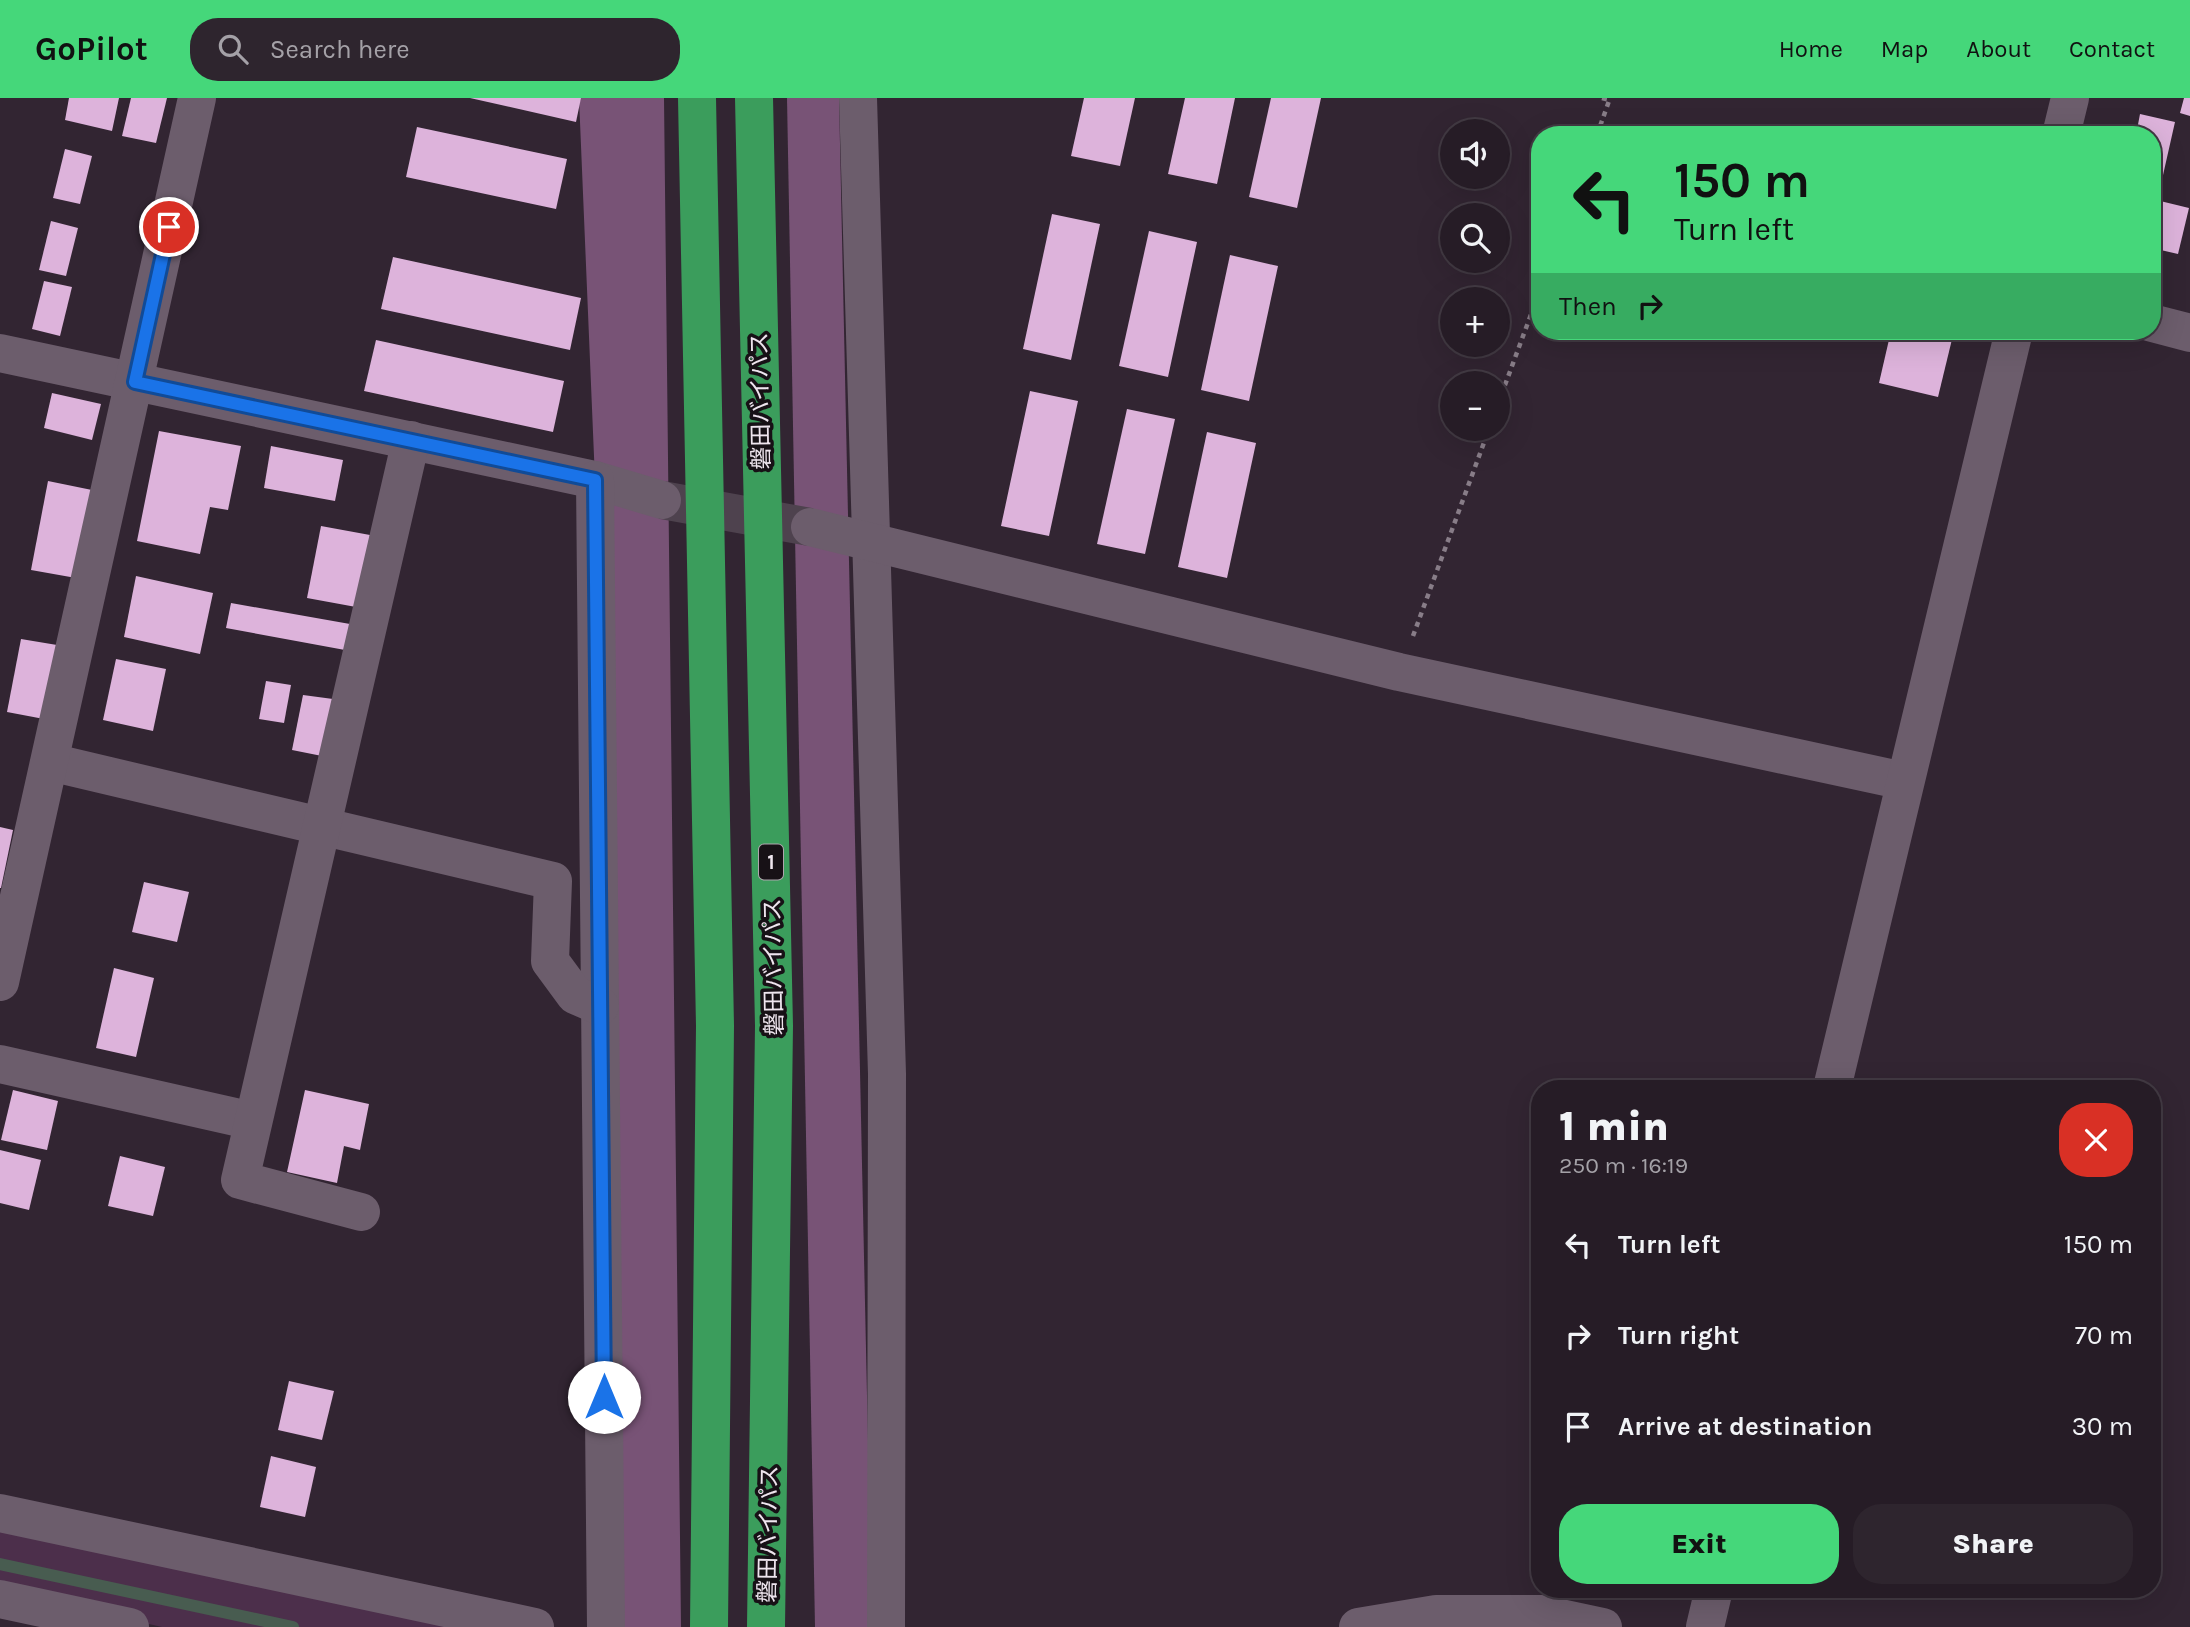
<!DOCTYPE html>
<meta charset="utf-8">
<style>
:root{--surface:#261c26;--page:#2e252e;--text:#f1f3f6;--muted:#a4a1a7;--line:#423a43;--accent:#45d77a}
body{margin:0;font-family:Karla,"Noto Sans JP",sans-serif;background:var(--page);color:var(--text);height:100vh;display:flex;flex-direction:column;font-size:26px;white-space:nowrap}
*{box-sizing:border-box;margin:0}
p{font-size:23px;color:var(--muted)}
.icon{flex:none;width:38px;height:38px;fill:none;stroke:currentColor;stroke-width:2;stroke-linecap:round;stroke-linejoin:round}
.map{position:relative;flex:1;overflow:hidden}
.sheet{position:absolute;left:1531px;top:982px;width:630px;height:518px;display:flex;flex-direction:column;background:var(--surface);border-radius:28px;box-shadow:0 7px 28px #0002,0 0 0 2px var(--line)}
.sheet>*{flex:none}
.guide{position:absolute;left:1531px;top:28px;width:630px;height:214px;border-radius:28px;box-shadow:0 7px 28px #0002,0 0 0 2px var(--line);background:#45d77a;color:#111;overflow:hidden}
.controls{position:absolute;left:1440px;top:21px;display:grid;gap:14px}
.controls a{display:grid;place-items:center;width:70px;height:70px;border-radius:50%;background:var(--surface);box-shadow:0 7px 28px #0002,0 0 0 2px var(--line);font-size:35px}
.pin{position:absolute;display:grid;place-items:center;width:60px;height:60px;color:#fff;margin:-30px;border:4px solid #fff;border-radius:50%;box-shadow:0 2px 7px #0007}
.me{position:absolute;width:77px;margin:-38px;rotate:0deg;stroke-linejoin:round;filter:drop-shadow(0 0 5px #0008)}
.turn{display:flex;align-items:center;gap:24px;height:147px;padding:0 28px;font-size:32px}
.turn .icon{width:91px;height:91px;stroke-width:2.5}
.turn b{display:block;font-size:49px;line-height:60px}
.then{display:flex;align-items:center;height:66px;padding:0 28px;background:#0003;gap:14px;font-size:26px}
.round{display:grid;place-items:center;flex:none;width:74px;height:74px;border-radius:28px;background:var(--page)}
.summary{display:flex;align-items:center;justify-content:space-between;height:119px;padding:0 28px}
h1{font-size:42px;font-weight:800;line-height:52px}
.primary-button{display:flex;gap:14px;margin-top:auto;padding:14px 28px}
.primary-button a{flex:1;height:80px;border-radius:28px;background:var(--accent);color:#111;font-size:28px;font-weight:800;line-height:80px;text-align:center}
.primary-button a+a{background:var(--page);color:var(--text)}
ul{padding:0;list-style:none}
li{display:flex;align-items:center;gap:21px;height:91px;padding:0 28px}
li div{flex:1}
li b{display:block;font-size:26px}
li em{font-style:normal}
header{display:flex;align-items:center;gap:42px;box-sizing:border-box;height:98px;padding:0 35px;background:var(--accent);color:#111}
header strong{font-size:33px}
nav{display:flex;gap:38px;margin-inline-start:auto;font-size:24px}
.search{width:490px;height:63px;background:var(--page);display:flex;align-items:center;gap:18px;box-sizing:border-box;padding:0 24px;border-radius:28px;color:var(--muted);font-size:26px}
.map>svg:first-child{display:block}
.green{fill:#4c2f4b}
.forest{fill:#785376}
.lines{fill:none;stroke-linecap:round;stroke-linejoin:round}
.stream{stroke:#485c50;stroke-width:12}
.building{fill:#ddb3db}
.street-tunnel{stroke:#4e424e;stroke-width:38;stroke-dasharray:38 19;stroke-linecap:butt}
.path{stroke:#887d88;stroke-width:4.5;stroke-dasharray:5 5;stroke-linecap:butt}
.street{stroke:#6c5d6c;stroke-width:38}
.secondary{stroke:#6c5d6c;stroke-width:38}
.highway{stroke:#3b9d5c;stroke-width:38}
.route-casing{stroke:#114b97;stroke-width:18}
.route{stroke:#1a73e8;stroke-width:12}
.labels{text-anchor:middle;stroke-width:7;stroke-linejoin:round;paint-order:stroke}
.shield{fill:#171116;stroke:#aea5ad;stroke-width:2}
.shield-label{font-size:21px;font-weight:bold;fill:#eee5ee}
.street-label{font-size:23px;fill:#eee5ee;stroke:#171116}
</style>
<header>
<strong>GoPilot</strong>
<div class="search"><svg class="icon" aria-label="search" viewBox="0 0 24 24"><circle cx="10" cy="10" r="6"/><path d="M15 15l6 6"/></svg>Search here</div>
<nav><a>Home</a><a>Map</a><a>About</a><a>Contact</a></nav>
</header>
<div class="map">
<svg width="2190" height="1529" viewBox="0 0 2190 1529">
<rect width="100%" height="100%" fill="#322532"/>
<path class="green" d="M0 1415 536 1529H162L0 1492Z"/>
<g class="forest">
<path d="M579 0H664L681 1529H619L595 382Z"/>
<path d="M787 0H839L872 1529H815Z"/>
</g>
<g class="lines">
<path class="stream" d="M0 1466 293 1529"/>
</g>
<g class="building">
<path d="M69 0H119L112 33 65 22Z"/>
<path d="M131 0H167L156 45 122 38Z"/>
<path d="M470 0H581L576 24Z"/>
<path d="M1084 0H1135L1120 68 1071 58Z"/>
<path d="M1185 0H1235L1217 86 1168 76Z"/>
<path d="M1271 0H1321L1297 110 1249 99Z"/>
<path d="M2184 0H2190V18L2180 15Z"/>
<path d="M2140 16 2175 24 2161 86 2152 84V37H2136Z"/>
<path d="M417 29 567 61 556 111 406 79Z"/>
<path d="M2102 30 2131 35V37H2100Z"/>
<path d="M65 51 92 58 80 106 53 100Z"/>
<path d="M2152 101 2189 110 2178 156 2152 150Z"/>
<path d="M1052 116 1100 126 1071 262 1023 251Z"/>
<path d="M51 123 78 130 66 178 39 172Z"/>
<path d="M1149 133 1197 144 1168 279 1119 268Z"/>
<path d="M1230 157 1278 168 1249 303 1201 292Z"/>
<path d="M393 159 581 200 570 252 381 211Z"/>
<path d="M44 183 72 189 60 238 32 231Z"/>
<path d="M1891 233H1954L1938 299 1879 285Z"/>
<path d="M376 242 564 283 553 334 364 293Z"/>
<path d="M1030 293 1078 303 1049 438 1001 428Z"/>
<path d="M52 295 101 306 92 342 44 330Z"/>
<path d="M1127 311 1175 321 1145 456 1097 446Z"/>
<path d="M159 333 241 348 228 412 210 409 200 456 137 443Z"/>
<path d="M1207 334 1256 345 1227 480 1178 469Z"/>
<path d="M271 348 343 362 335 403 264 390Z"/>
<path d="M48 383 92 392 76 480 31 472Z"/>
<path d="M321 428 370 437 356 509 307 500Z"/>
<path d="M136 478 213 495 200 556 124 539Z"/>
<path d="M231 505 350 526 345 552 226 530Z"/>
<path d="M21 541 57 547 44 621 7 614Z"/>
<path d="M116 561 166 571 153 633 103 622Z"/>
<path d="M266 583 291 587 284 625 259 621Z"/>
<path d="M303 597 333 601 322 658 292 652Z"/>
<path d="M0 729 13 732 1 790H0Z"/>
<path d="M144 784 189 794 177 844 132 834Z"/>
<path d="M114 870 154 880 136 959 96 950Z"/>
<path d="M13 992 58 1003 47 1052 1 1042Z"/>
<path d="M305 992 369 1006 360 1052 344 1048 337 1085 287 1074Z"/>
<path d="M0 1052 41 1062 29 1112 0 1105Z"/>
<path d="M120 1058 165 1069 153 1118 108 1108Z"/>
<path d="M289 1283 334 1293 322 1342 278 1332Z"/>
<path d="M271 1358 316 1369 305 1419 260 1409Z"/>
</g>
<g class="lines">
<path class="street-tunnel" d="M662 402 810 429"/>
<g class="path">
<path d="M1602 0 1610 2"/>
<path d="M1597 37 1610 0"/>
<path d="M1498 306 1540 192"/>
<path d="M1413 538 1489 331"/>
</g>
<g class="street">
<path d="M858 0 887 976 886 1529"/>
<path d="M2061 37 2070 0"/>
<path d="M2152 225 2190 235"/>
<path d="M0 255 595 382 662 402"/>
<path d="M595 382 606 1529"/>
<path d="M810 429 1399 574 1904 683"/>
<path d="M50 664 553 783 550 863 575 897 600 908"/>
<path d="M0 884 197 0"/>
<path d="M0 966 253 1023"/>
<path d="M1832 990 2014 233"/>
<path d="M361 1114 240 1082 411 342"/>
<path d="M0 1501 130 1529"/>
<path d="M1705 1529 1714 1491"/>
</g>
<g class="secondary">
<path d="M0 1415 535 1529"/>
<path d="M1358 1529 1436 1516H1542L1603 1529"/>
</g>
<g class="highway">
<path d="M697 0 715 928 709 1529"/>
<path d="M754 0 774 928 766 1529"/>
</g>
</g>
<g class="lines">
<defs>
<path id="route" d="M169 129 135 284 595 382 604 1299"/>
</defs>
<use href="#route" class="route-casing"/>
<use href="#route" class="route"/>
</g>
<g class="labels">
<rect class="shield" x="759" y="746.5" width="24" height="35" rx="5"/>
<g class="shield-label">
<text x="771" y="771">1</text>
</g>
<g class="street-label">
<text transform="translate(760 303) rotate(-91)" y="8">磐田バイパス</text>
<text transform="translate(773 869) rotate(-91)" y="8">磐田バイパス</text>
<text transform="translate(768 1436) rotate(-89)" y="8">磐田バイパス</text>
</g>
</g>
</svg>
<div class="controls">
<a><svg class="icon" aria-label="sound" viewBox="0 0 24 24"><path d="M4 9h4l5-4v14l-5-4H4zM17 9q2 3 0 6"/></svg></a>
<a><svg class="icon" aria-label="search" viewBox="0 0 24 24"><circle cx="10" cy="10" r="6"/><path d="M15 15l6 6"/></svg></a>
<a>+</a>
<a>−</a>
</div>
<div class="pin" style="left:169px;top:129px;background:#d93025"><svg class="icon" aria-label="arrive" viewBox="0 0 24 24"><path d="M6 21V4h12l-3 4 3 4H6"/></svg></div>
<svg class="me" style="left:604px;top:1299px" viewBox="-20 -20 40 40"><circle r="19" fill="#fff"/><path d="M0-13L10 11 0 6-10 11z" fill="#1a73e8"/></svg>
<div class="guide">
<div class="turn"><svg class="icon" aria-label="left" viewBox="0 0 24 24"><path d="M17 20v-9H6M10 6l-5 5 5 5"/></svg><div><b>150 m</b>Turn left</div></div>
<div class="then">Then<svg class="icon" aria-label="right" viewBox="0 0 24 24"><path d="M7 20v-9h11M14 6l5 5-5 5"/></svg></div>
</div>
<section class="sheet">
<div class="summary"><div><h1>1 min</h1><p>250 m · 16:19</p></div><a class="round" style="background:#d93025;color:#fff"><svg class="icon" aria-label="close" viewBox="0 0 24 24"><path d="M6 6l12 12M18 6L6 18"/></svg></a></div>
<ul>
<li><svg class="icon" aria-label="left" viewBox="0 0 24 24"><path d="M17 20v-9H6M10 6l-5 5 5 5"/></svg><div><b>Turn left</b></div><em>150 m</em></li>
<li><svg class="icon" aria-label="right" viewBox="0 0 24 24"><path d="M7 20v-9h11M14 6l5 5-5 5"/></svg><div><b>Turn right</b></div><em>70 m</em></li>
<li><svg class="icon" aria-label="arrive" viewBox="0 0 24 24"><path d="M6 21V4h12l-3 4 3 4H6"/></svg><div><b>Arrive at destination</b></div><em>30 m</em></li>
</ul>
<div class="primary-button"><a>Exit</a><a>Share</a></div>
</section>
</div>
